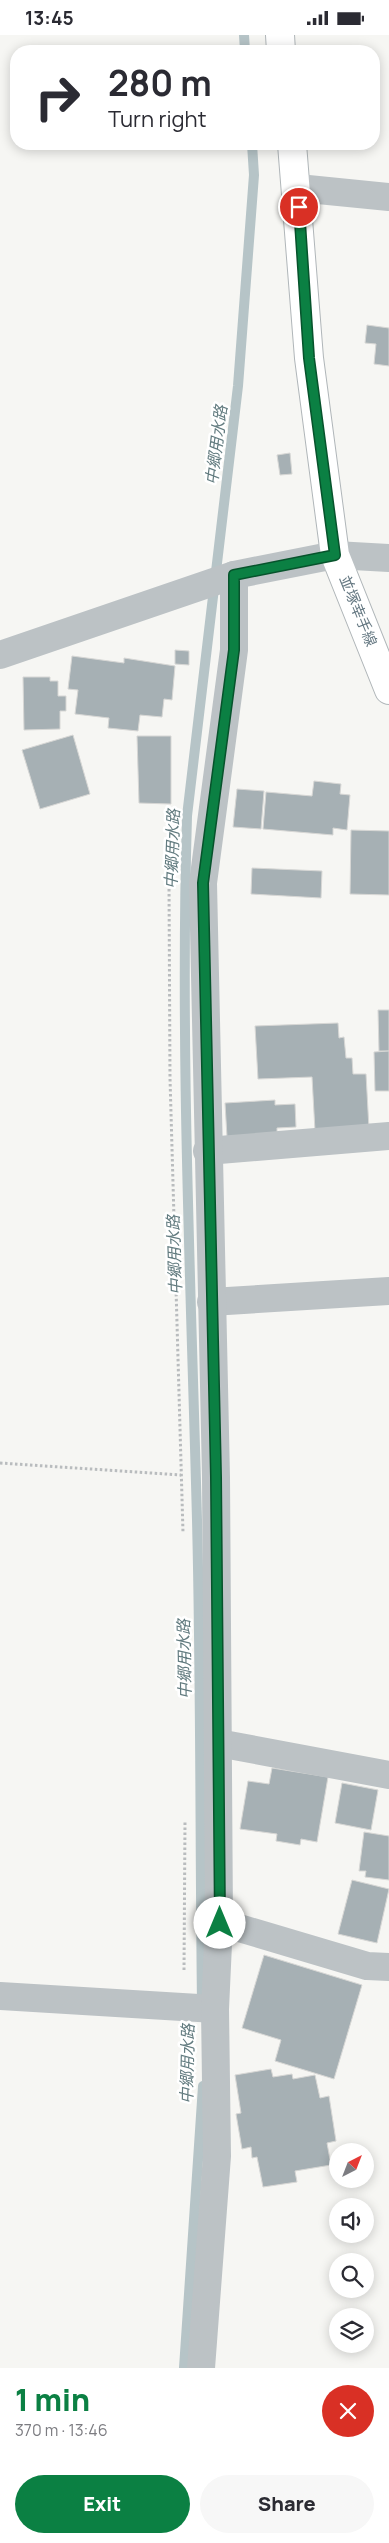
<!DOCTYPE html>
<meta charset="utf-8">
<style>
:root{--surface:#fff;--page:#f7f7f7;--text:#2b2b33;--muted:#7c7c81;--accent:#0b8043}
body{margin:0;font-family:Manrope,"Noto Sans JP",sans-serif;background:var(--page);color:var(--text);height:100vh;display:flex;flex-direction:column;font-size:19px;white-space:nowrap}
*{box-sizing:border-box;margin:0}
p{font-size:16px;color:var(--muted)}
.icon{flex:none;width:28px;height:28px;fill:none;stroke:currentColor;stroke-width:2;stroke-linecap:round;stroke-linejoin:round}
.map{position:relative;height:2333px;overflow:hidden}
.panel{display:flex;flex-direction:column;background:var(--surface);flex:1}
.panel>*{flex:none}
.banner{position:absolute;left:10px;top:10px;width:370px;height:105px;border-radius:20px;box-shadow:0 2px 12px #0003;background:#fff;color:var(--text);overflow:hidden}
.needle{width:32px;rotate:42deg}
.buttons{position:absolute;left:329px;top:2108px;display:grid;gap:10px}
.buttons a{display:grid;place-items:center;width:45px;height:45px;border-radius:50%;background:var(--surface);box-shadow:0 2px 12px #0003;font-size:25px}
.pin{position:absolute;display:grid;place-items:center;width:42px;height:42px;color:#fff;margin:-21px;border:2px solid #fff;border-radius:50%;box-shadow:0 1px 5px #0007}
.me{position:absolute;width:55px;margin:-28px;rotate:0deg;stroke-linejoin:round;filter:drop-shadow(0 0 4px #0008)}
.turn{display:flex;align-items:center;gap:18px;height:105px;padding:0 15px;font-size:22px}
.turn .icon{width:65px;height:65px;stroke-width:2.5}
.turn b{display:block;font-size:35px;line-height:42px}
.round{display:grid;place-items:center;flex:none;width:52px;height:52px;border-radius:26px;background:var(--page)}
.head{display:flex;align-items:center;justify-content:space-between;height:85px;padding:0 15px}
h1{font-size:30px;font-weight:800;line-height:38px;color:var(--accent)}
.button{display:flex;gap:10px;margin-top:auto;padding:10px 15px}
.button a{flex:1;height:58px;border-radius:30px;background:var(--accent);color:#fff;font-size:20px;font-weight:800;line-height:58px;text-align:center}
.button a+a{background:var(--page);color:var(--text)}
.status{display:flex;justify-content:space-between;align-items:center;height:35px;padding:0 25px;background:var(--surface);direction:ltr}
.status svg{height:14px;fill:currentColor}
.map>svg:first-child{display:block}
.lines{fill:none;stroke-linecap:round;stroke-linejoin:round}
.stream{stroke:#b6c4c7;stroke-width:10}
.building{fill:#a6b0b4;stroke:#d7d7d5}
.major-casing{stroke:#b0b6b9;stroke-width:30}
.path{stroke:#b9bcbe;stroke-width:3;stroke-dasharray:2.5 2.5;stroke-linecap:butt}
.minor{stroke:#bcc2c5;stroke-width:28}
.major{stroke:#fff;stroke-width:28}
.route-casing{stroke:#07532c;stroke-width:12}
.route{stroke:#0b8043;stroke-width:9}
.labels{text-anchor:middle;stroke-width:5;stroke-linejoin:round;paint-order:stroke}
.street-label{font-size:15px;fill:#667983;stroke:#fff}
.water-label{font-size:16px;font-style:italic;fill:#627b7f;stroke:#fff}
</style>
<div class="status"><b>13:45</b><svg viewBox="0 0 49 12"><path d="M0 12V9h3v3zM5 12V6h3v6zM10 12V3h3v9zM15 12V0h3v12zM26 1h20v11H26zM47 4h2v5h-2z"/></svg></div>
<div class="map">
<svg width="389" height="2333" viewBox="0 0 389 2333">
<rect width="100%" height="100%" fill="#f6f6f3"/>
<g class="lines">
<g class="stream">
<path d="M244 0 245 16"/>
<path d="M202 1969C200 1808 201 1646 197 1485 191 1250 180 1016 187 781L238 351 254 140 252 109"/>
<path d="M184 2333 203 2051"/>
</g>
</g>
<g class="building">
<path d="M367 290 389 293V331L374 329 376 309 365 308Z"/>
<path d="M290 418 292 439 280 440 277 420Z"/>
<path d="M175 615 189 616V630L175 629Z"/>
<path d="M72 621 124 628V623L175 631 172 665 164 664 162 682 140 680 138 696 108 693 109 683 75 679 78 655 68 654Z"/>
<path d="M23 642H50V646H58V661H66V676H60V694L24 695Z"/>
<path d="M73 700 90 759 40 774 22 715Z"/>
<path d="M137 701H171V769L139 768Z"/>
<path d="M314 746 341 749 340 759 350 760 347 795 333 793V800L263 794 266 757 312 761Z"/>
<path d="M237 754 264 756 261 794 233 792Z"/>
<path d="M351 795 389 796V860L350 859Z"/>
<path d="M252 833 322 836 321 863 251 859Z"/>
<path d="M378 975H389V1016H379Z"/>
<path d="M338 988 339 1003 344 1002 346 1023H352L353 1039H366L369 1094 315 1096 312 1042 258 1044 255 991Z"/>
<path d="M389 1016V1056H375L374 1017Z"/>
<path d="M275 1065V1070L295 1069 296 1092 277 1093V1100L227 1102 225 1068Z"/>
<path d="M272 1733 328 1742 317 1807 301 1804 300 1810 276 1806 277 1799 240 1794 248 1746 269 1749Z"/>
<path d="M342 1748 378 1755 371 1795 335 1788Z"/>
<path d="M364 1797 389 1801V1845L365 1842 366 1836H359Z"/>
<path d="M352 1845 389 1854 377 1908 338 1899Z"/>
<path d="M264 1920 362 1950 334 2044 275 2026 281 2005 242 1993Z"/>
<path d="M271 2034 273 2042 292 2039 293 2044 315 2040 320 2063 329 2061 336 2106 327 2108 331 2130 295 2136 297 2147 263 2152 257 2122 252 2123 251 2112 242 2114 236 2079 241 2078 235 2040Z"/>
</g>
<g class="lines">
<defs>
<g id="major">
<path d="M280 0 281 16"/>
<path d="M292 109 309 323 335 520 389 655"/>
</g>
</defs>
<use href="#major" class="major-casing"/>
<g class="path">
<path d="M174 849H169L170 1043 183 1498"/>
<path d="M0 1428 181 1440"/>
<path d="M184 1935 185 1787"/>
</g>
<g class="minor">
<path d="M298 153 389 162"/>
<path d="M0 620 234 540 335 520 389 523"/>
<path d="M207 1116 389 1101"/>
<path d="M211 1267 389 1256"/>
<path d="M218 1708 389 1740"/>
<path d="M219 1887 367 1931 389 1932"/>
<path d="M0 1961 215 1974"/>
<path d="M201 2333 217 2121 215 1974 219 1887 216 1442 203 848 234 615V540"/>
</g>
<use href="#major" class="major"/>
</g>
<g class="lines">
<defs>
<path id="route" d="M220 1888 216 1442 203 848 234 615V540L335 520 309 323 299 172"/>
</defs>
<use href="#route" class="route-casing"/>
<use href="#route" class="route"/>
</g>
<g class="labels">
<g class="street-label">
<text transform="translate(358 576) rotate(68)" y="5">並塚幸手線</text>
</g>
<g class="water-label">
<text transform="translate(216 410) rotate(-83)" y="6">中郷用水路</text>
<text transform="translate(172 814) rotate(-88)" y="6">中郷用水路</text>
<text transform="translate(174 1220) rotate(-92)" y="6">中郷用水路</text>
<text transform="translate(184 1624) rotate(-91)" y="6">中郷用水路</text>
<text transform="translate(187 2029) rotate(-89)" y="6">中郷用水路</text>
</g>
</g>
</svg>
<div class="buttons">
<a><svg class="needle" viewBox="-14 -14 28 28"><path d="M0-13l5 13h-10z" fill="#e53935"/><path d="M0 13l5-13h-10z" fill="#7c7c81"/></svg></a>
<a><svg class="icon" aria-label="sound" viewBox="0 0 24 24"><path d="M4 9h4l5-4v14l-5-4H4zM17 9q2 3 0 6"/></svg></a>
<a><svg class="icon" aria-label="search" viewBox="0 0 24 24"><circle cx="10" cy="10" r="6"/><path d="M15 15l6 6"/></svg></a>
<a><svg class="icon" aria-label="layers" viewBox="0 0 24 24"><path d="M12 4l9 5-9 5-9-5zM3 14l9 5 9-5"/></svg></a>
</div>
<div class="pin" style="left:299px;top:172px;background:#d93025"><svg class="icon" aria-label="arrive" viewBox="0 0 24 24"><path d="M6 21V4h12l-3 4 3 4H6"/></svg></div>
<svg class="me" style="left:220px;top:1888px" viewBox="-20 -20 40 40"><circle r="19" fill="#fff"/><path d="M0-13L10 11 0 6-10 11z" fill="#0b8043"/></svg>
<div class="banner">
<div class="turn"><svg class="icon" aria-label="right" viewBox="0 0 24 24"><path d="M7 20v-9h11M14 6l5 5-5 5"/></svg><div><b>280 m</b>Turn right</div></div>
</div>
</div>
<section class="panel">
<div class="head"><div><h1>1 min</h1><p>370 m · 13:46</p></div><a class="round" style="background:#d93025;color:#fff"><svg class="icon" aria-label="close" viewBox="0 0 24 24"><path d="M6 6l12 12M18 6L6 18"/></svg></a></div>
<div class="button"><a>Exit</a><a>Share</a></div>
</section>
